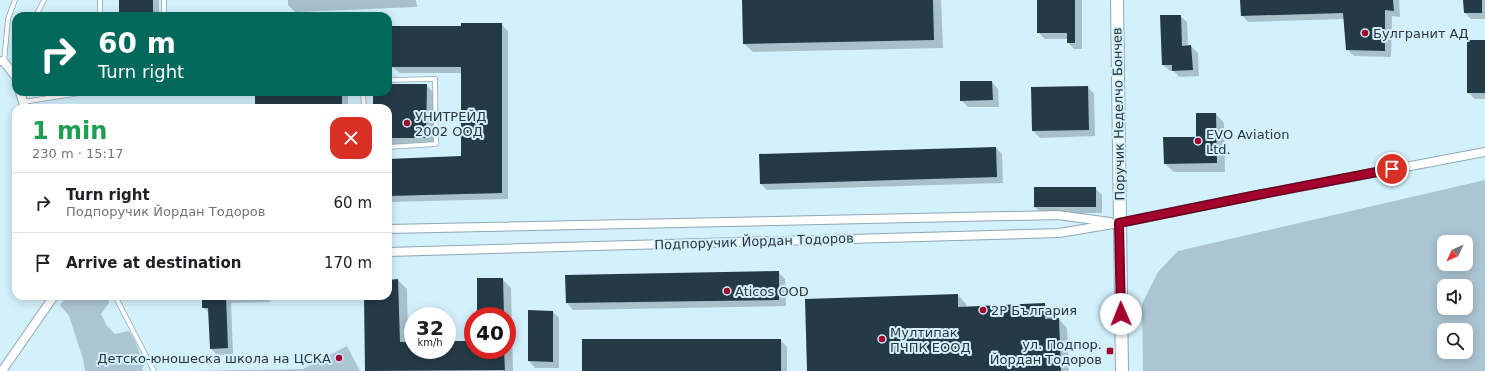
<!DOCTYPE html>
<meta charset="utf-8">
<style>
:root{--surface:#fff;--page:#f6f6f6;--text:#202124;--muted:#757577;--line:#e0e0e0}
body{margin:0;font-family:"DejaVu Sans",sans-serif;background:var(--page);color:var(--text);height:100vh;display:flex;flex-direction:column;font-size:15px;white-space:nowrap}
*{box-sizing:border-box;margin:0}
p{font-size:13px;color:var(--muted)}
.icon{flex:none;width:22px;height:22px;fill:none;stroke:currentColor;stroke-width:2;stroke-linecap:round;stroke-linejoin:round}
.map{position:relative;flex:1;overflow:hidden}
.panel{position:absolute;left:12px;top:104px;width:380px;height:196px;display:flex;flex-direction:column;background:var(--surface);border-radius:12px;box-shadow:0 2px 10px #0003}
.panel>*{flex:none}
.banner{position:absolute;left:12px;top:12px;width:380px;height:84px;border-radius:12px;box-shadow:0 2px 10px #0003;background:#00695c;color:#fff;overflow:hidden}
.needle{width:26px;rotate:226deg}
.controls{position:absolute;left:1437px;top:235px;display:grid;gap:8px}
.controls a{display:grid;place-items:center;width:36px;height:36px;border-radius:8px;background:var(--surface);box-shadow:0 2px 10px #0003;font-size:20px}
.speed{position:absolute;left:404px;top:307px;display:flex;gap:8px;font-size:20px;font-weight:700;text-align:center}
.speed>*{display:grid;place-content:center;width:52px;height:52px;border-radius:50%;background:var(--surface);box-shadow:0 2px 10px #0003;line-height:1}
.speed small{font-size:10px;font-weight:400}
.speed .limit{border:6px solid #d22;background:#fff;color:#111}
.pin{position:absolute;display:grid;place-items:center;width:34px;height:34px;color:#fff;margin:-17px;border:2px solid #fff;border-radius:50%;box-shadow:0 1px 4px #0007}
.me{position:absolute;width:44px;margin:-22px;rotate:359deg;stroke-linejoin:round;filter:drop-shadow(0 0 3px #0008)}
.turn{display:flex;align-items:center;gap:14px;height:84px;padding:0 20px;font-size:18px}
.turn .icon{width:52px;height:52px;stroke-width:2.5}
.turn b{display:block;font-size:28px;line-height:34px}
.round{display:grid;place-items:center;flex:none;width:42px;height:42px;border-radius:12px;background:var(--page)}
.summary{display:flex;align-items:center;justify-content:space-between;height:68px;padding:0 20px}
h1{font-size:24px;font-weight:700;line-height:30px;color:#1e9e55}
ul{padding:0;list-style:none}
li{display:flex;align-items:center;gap:12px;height:60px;padding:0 20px;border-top:1px solid var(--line)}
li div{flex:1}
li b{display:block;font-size:15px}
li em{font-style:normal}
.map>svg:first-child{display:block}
.green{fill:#acc5d2;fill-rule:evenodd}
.shadow{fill:#0003}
.building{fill:#243b46}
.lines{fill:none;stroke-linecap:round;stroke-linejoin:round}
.lane-casing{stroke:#8da8b4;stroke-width:5.5}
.street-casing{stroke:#8da8b4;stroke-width:10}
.secondary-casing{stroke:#8da8b4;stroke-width:14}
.lane{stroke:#fff;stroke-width:4}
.street{stroke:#fff;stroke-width:8}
.secondary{stroke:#fff;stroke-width:12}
.route-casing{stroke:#69011d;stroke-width:10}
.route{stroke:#a2022c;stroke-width:7}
.poi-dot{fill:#a2022c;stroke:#d3f0fd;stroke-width:1.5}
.labels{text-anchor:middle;stroke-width:4;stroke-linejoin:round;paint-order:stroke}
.poi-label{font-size:13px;fill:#2b363b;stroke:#d3f0fd;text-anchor:start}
.street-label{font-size:13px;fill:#2b363b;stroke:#d3f0fd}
</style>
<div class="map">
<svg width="1485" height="371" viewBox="0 0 1485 371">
<rect width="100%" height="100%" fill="#d3f0fd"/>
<g class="green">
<path d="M1485 180V371H1143L1142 304 1158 272 1178 251ZM1444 242H1466V264H1444ZM1444 286H1466V308H1444ZM1444 330H1466V352H1444Z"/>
<path d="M67 296H108L109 303 101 314 107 326 115 334 129 331 135 341 144 364 142 371H85L83 359 69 316 60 305Z"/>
<path d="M347 346 360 371H191L303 369Z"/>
</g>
<g class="shadow">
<rect x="120" y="0" width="39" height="16"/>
<path d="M288 0H416L417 7 295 12 288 5Z"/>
<path d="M743 0H941L943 48 753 52 744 44Z"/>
<path d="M1038 0H1082V49H1074L1068 42V39H1045L1038 32Z"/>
<path d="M1241 0H1399L1400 17 1392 16 1391 57 1354 56 1347 49 1345 19 1248 22 1242 15Z"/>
<path d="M1464 0H1485V19H1471L1465 13Z"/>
<path d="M224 15 225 16H202Z"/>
<path d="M1180 16 1187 22 1188 47 1191 46 1198 53 1199 76 1179 77 1174 71H1170L1163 65Z"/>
<path d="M501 24 508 31V199L388 202V160L462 157V73H400L393 67 462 27Z"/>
<path d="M1485 41V99H1475L1468 92Z"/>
<path d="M992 82 998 89 999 107H968L961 100Z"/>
<path d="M388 85H426L433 92V144H388V108H374V92H388Z"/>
<path d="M1088 87 1094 94 1095 136 1040 138 1033 131Z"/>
<rect x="256" y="92" width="92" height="16"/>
<path d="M132 106H150L152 108H132Z"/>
<path d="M1216 114 1224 123 1225 172H1174L1165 164 1197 138Z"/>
<path d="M996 148 1002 154 1003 183 767 190 761 184Z"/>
<path d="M1095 188 1102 195V213H1042L1035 207Z"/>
<path d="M778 272 785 279 786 306 573 310 567 303Z"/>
<path d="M502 279 511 288 513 371H366L365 296H388V281L398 280 407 289 408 343H413V350H447V342H473V350H507V316H478Z"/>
<path d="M958 295 966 304V308L1044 304 1053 313V319H1059L1067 328 1069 371H808Z"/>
<path d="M203 296H270V302L231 303 233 354 217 355 211 349 209 313 203 307Z"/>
<path d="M529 311 553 312 559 318V368H535L529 361Z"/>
<path d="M780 340 787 347V371H583Z"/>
</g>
<g class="building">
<rect x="119" y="0" width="34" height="16"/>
<path d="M742 0H933L934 40 743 44Z"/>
<path d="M1037 0H1075V43H1067V33H1037Z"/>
<path d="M1240 0H1393L1394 11 1385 10V51L1346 50 1343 13 1241 16Z"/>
<path d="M1463 0H1482V13H1464Z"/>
<path d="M1160 15H1181L1182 46 1191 45 1193 70 1172 71V65H1162Z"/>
<path d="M461 23H502V193L388 196V159L461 156V67H392V26H461Z"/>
<rect x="1467" y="40" width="18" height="53"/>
<path d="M960 81H992L993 100 960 101Z"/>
<path d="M388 84H427L426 138H388V108H373V92H388Z"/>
<path d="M1088 86 1089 130 1032 131 1031 87Z"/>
<rect x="255" y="92" width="87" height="16"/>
<path d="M1196 113H1216L1217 163 1164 164 1163 137H1196Z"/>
<path d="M996 147 997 177 760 184 759 154Z"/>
<rect x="1034" y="187" width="62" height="20"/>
<path d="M779 271V300L566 303 565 275Z"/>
<path d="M477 278H503L504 316H477Z"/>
<path d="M398 279 400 342H413V350H447V341H473V350H504L505 370 365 371 364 296H388V280Z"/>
<path d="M958 294V307L1045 303V319L1059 318 1061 371H807L805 299Z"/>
<path d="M202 296H226L228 348 210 349 208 308H202Z"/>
<path d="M528 310 553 311V362L528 361Z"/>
<rect x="582" y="339" width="199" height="32"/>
</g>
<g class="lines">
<defs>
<g id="lane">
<path d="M100 0V16"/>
<path d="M164 0V16"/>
<path d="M36 16 44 0"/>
<path d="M4 62 8 19 15 0"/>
<path d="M388 80 435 79 436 144 388 147"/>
<path d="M363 92 364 108"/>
<path d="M23 102 86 92"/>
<path d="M115 296 154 371"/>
</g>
<g id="street">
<path d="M0 61 4 62 16 77"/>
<path d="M20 92 25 108"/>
<path d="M388 229 1058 215 1110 222"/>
<path d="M388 252 1059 233 1119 223 1252 196 1485 152"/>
<path d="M2 371 54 296"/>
</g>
<path id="secondary" d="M1117 0 1122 371"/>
</defs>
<use href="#lane" class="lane-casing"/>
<use href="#street" class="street-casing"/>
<use href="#secondary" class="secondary-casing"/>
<use href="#lane" class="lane"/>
<use href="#street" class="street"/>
<use href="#secondary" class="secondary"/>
</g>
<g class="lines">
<defs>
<path id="route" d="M1121 314 1119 223 1252 196 1392 169"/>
</defs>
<use href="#route" class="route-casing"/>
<use href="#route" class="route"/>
</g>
<g class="poi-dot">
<circle cx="1365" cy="33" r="4"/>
<circle cx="407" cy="123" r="4"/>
<circle cx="1198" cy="141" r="4"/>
<circle cx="727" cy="291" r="4"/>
<circle cx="983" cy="310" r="4"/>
<circle cx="882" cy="339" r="4"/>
<rect x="1106" y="347" width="8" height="8" rx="2"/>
<circle cx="339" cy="358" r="4"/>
</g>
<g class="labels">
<g class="poi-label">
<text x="1373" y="38">Булгранит АД</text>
<text x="415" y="121">УНИТРЕЙД<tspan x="415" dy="15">2002 ООД</tspan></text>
<text x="1206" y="139">EVO Aviation<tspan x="1206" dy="15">Ltd.</tspan></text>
<text x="735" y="296">Aticos OOD</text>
<text x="991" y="315">2Р България</text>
<text x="890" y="337">Мултипак<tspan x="890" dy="15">ПЧПК ЕООД</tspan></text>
<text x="1102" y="349" text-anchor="end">ул. Подпор.<tspan x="1102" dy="15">Йордан Тодоров</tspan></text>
<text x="331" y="363" text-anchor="end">Детско-юношеска школа на ЦСКА</text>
</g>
<g class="street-label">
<text transform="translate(1118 114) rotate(-91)" y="5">Поручик Неделчо Бончев</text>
<text transform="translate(754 241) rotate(-2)" y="5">Подпоручик Йордан Тодоров</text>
</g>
</g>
</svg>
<div class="controls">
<a><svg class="needle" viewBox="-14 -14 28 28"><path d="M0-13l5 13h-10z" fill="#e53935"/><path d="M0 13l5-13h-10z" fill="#757577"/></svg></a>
<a><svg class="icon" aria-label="sound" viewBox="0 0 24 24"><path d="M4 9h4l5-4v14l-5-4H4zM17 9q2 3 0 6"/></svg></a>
<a><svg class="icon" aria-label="search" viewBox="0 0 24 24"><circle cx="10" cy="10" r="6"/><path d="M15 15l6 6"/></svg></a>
</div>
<div class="speed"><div>32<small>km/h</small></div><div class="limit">40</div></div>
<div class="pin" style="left:1392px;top:169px;background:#d93025"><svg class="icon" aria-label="arrive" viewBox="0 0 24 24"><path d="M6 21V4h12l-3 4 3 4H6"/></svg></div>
<svg class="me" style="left:1121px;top:314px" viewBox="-20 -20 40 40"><circle r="19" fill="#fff"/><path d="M0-13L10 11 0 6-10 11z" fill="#a2022c"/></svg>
<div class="banner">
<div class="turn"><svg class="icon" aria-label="right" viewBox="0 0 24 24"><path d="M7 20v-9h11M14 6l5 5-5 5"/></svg><div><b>60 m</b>Turn right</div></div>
</div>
<section class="panel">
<div class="summary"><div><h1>1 min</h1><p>230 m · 15:17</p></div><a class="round" style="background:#d93025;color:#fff"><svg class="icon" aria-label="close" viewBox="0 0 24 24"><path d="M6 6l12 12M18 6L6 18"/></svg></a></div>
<ul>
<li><svg class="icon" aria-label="right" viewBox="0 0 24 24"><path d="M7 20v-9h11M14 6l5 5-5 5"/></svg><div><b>Turn right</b><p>Подпоручик Йордан Тодоров</p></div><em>60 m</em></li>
<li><svg class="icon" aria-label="arrive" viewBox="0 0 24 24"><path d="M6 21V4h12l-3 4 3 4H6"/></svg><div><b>Arrive at destination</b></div><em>170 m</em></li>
</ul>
</section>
</div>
